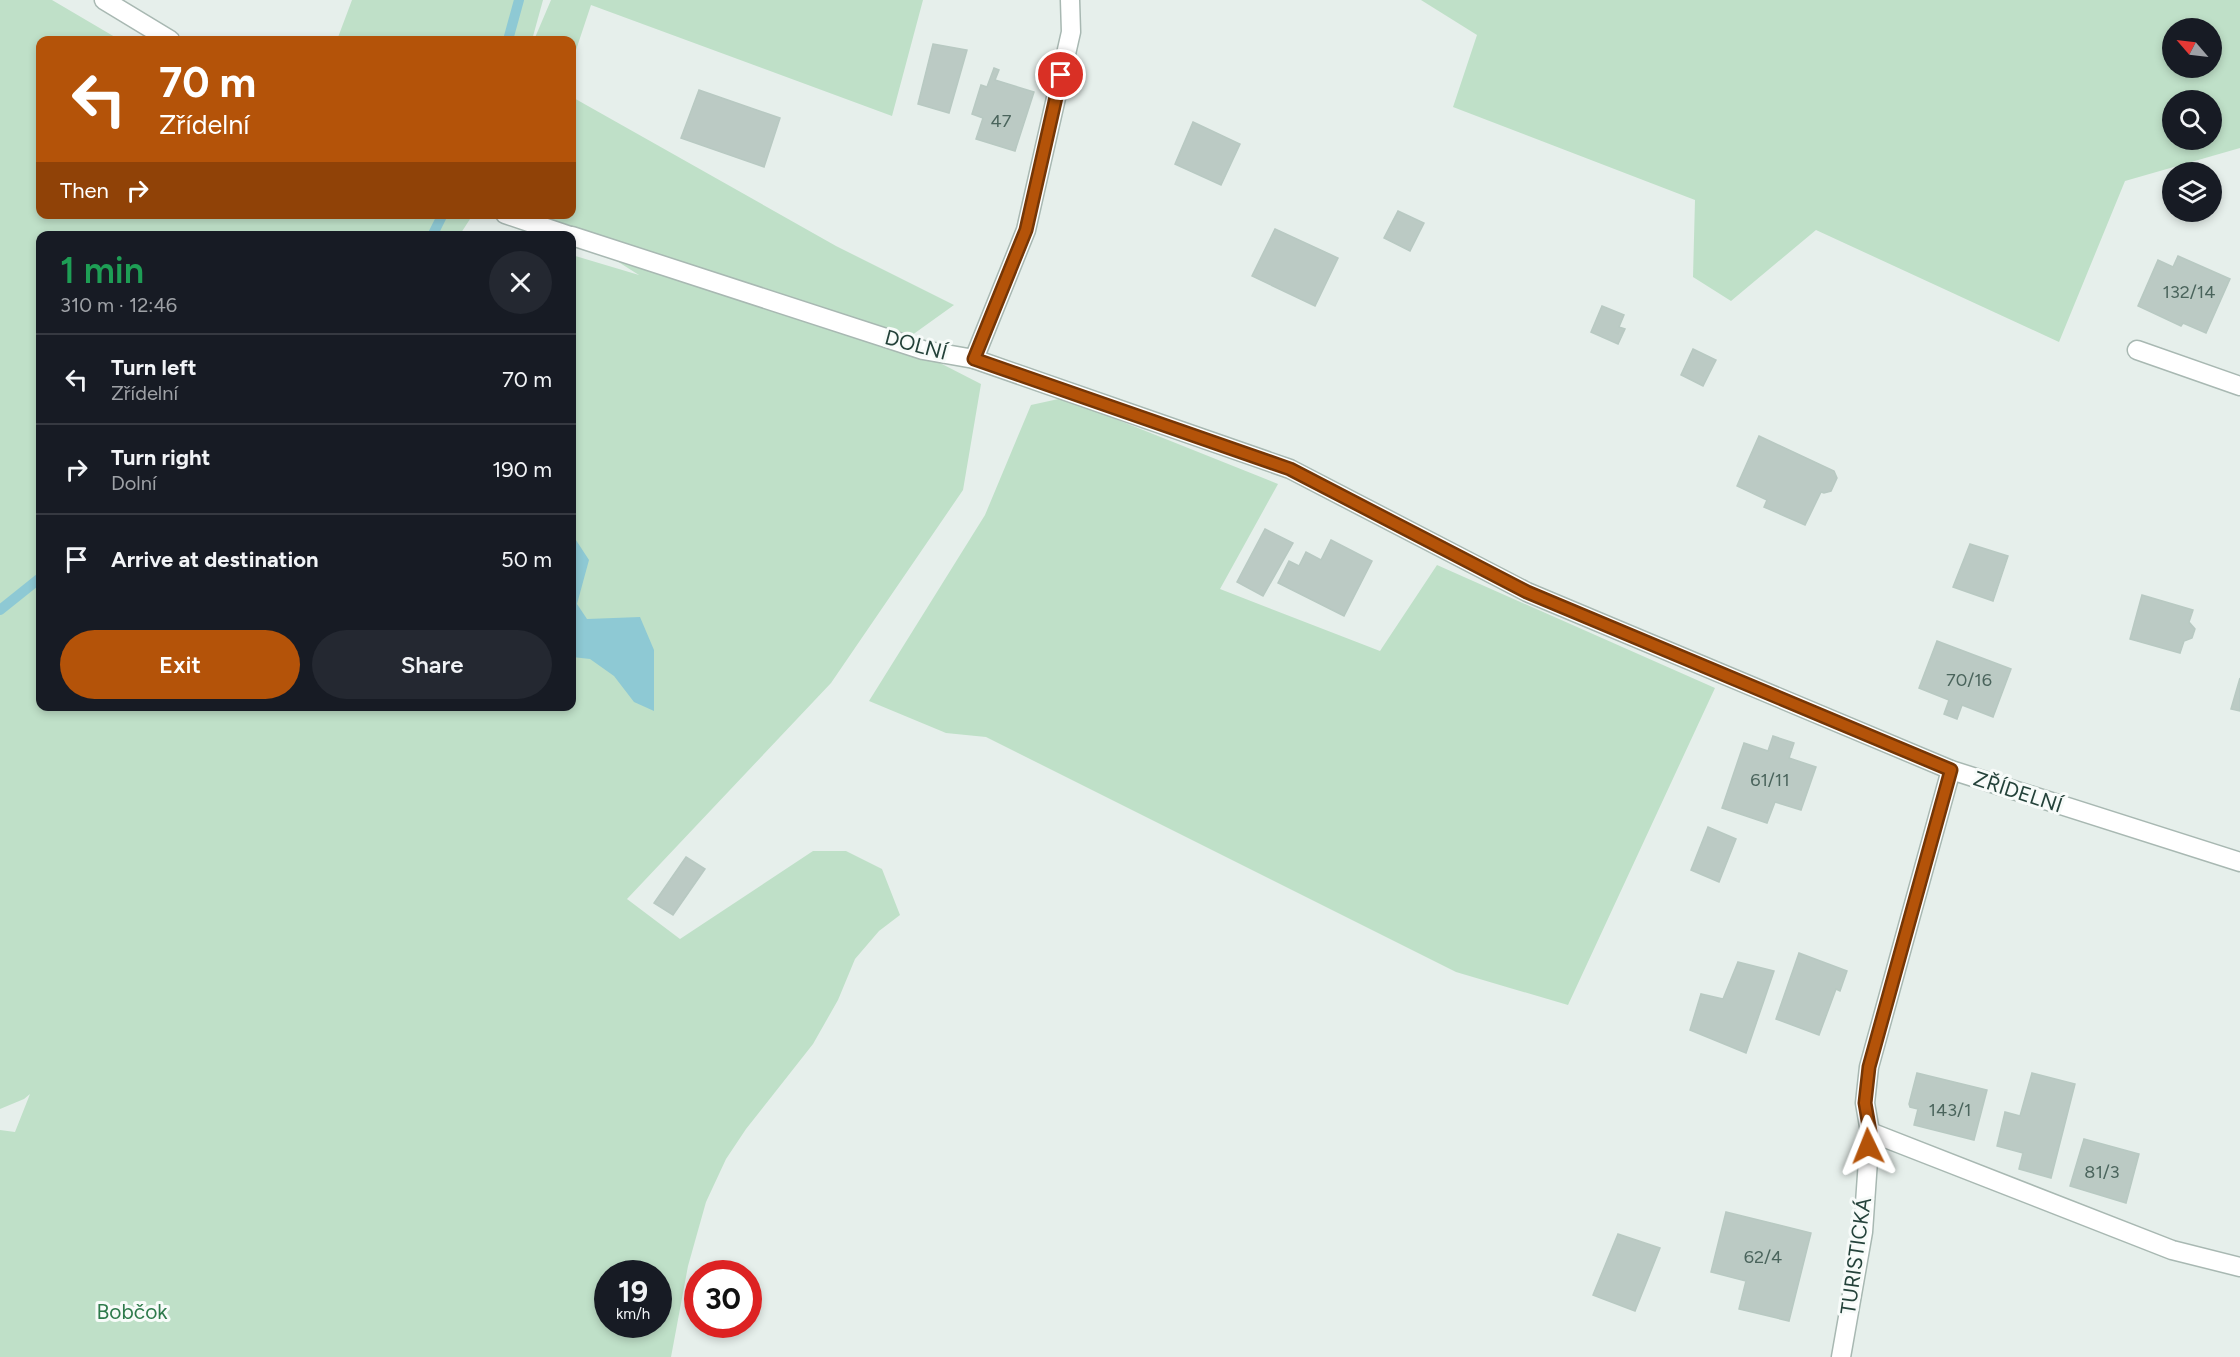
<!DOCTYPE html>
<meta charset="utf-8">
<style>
:root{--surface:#171b24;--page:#242831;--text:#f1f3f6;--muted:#9ea1a6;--line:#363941;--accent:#b45309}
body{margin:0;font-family:Figtree,sans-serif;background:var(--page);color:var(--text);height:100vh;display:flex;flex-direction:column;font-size:22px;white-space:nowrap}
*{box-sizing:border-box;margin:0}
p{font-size:20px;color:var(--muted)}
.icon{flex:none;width:33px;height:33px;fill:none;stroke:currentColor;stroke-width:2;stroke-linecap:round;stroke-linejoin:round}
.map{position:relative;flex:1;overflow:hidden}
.side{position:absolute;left:36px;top:231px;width:540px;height:480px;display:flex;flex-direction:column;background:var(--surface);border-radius:12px;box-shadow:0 3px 9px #0003}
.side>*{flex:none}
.hud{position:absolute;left:36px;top:36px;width:540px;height:183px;border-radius:12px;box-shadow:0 3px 9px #0003;background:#b45309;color:#fff;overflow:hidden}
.needle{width:39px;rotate:298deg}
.tools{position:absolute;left:2162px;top:18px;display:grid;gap:12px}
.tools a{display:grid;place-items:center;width:60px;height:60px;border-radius:50%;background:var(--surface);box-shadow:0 3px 9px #0003;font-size:30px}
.speed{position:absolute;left:594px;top:1260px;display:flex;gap:12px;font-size:30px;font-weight:700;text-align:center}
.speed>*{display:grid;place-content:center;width:78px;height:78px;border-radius:50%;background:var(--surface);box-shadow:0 3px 9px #0003;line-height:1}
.speed small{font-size:15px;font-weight:400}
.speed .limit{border:9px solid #d22;background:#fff;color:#111}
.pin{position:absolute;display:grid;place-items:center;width:51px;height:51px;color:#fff;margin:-26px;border:3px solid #fff;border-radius:50%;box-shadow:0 2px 6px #0007}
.me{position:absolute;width:66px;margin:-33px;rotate:358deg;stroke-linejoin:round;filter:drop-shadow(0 0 4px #0008)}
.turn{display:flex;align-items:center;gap:21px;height:126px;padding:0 24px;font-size:27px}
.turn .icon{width:78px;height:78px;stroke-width:2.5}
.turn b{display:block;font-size:42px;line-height:51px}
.then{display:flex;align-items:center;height:57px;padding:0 24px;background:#0003;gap:12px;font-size:22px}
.round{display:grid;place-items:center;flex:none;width:63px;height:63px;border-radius:32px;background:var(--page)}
.head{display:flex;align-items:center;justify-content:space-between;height:102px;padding:0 24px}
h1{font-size:36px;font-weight:600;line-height:45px;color:#1e9e55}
.cta{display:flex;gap:12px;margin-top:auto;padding:12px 24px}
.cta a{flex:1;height:69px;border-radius:36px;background:var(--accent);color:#fff;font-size:24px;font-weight:600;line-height:69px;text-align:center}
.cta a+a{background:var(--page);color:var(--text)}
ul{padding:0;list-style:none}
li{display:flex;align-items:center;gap:18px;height:90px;padding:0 24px;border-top:2px solid var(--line)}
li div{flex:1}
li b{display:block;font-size:22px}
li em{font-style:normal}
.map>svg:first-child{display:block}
.green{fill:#bfe0c8;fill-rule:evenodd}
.water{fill:#8ec9d4}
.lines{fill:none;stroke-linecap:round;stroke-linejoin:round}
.stream{stroke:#8ec9d4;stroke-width:10}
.building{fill:#bbcac4;stroke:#b8c9c2;stroke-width:1.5}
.service-casing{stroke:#a8b8b2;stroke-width:21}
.minor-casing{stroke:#a8b8b2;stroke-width:21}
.service{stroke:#fff;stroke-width:18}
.minor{stroke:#fff;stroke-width:18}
.route-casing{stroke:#753606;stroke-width:15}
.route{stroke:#b45309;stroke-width:10}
.labels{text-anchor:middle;stroke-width:6;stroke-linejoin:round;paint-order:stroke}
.number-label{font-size:18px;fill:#4a645c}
.street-label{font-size:21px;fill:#24423a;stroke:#f7fbf9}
.park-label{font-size:21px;fill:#2d7a4b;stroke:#f7fbf9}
</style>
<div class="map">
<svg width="2240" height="1357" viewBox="0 0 2240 1357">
<rect width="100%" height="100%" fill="#e6efeb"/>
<g class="green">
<path d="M0 0H52L120 40H40V214H469L472 216 459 236H40V706H572V255L639 275 544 215 572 214V97L836 246 954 305 901 343 981 384 963 490 831 683 627 899 680 939 813 851H846L882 869 900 915 879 931 855 959 838 1000 813 1044 746 1129 726 1159 706 1202 688 1266 671 1357H0V1130L15 1132 30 1094 24 1099 0 1109ZM608 1274H658V1324H608Z"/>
<path d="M352 0H543L532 40H337Z"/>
<path d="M551 0H923L892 116 591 5 572 62V40H534Z"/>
<path d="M1421 0H2240V148L2125 181 2059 342 1816 230 1731 301 1693 277 1695 200 1453 107 1477 35ZM2172 28H2211V68H2172ZM2172 100H2211V140H2172Z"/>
<path d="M1063 398 1278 484 1220 589 1380 651 1437 565 1715 688 1568 1005 1456 972 986 737 946 733 869 701 985 515 1031 405Z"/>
</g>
<path class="water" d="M572 534 589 560 577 604 587 619 640 617 654 650V711L634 702 614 676 590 659 572 657Z"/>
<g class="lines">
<g class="stream">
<path d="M508 40 519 0"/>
<path d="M432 236 443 214"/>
<path d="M0 610 40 578"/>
</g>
</g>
<g class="building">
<path d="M933 44 967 50 949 113 918 104Z"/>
<path d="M994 68 999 70 995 80 1034 92 1015 151 976 139 983 118 972 114 981 85 987 87Z"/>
<path d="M699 90 780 118 764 167 681 138Z"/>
<path d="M1193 122 1240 144 1221 185 1175 164Z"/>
<path d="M1398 211 1424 223 1410 251 1384 238Z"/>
<path d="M1275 229 1338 258 1315 306 1252 276Z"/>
<path d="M2178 256 2230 279 2206 333 2183 323 2181 326 2138 306 2158 260 2173 267Z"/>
<path d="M1602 306 1624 315 1619 327 1625 329 1618 344 1591 332Z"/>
<path d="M1693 349 1716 360 1703 386 1681 375Z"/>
<path d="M1759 436 1834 471 1837 478 1831 491 1824 493 1821 492 1805 525 1764 507 1767 500 1737 486Z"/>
<path d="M1265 529 1293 543 1263 596 1237 582Z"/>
<path d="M1331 540 1372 561 1344 616 1278 583 1289 561 1299 566 1306 552 1321 560Z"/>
<path d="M1970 544 2008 556 1993 601 1953 587Z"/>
<path d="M2142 595 2193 610 2189 622 2195 629 2192 638 2184 641 2180 653 2130 639Z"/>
<path d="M1937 641 2011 669 1993 717 1962 705 1957 719 1944 714 1949 700 1919 688Z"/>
<path d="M2240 678V711L2231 709Z"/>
<path d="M1773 736 1794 743 1789 758 1816 767 1801 810 1775 802 1767 823 1722 808 1744 743 1768 751Z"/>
<path d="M1708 827 1736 839 1719 882 1691 870Z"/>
<path d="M686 857 705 869 673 915 654 903Z"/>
<path d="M1799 953 1847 971 1840 991 1836 989 1819 1035 1776 1019Z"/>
<path d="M1738 962 1774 971 1746 1053 1690 1030 1701 994 1723 999Z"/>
<path d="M1917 1073 1987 1090 1974 1140 1914 1125 1918 1109 1910 1107 1909 1104Z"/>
<path d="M2032 1073 2075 1084 2051 1178 2019 1169 2023 1153 1997 1146 2005 1112 2020 1116Z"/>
<path d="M2084 1139 2139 1154 2126 1203 2070 1186Z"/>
<path d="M1726 1212 1811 1233 1789 1321 1739 1309 1746 1281 1711 1272Z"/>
<path d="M1618 1234 1660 1248 1635 1311 1593 1295Z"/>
</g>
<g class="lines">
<defs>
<g id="service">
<path d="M2137 350 2240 386"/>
<path d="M1870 1132 2172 1250 2240 1267"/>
</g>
<g id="minor">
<path d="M104 0 170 40"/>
<path d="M505 214 570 236"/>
<path d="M572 236 923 350 974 359 1026 230 1071 32 1070 0"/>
<path d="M974 359 1290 469 1527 592 1951 770 2240 862"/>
<path d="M1841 1357 1863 1232 1870 1132 1865 1103 1869 1067 1951 770"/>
</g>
</defs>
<use href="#service" class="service-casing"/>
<use href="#minor" class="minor-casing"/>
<use href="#service" class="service"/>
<use href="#minor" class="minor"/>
</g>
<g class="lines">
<defs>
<path id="route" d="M1061 75 1026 230 974 359 1290 469 1527 592 1951 770 1869 1067 1865 1103 1870 1132 1868 1146"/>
</defs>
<use href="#route" class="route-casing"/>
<use href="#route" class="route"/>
</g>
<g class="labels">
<g class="number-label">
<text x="1001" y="127">47</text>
<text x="2189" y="298">132/14</text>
<text x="1969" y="686">70/16</text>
<text x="1770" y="786">61/11</text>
<text x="1950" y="1116">143/1</text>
<text x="2102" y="1178">81/3</text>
<text x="1763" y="1263">62/4</text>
</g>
<g class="street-label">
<text transform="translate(916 345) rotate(15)" y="7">DOLNÍ</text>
<text transform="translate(2018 792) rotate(18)" y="7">ZŘÍDELNÍ</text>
<text transform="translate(1856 1256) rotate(-82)" y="7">TURISTICKÁ</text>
</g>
<g class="park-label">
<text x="132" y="1319">Bobčok</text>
</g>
</g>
</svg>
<div class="tools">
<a><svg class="needle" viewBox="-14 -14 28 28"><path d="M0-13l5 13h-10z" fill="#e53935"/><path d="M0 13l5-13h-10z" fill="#9ea1a6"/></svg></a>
<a><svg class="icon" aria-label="search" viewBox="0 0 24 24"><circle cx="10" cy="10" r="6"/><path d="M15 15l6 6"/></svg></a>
<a><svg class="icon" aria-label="layers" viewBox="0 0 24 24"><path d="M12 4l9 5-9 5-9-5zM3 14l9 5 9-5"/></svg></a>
</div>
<div class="speed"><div>19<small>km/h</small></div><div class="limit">30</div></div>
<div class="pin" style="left:1061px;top:75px;background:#d93025"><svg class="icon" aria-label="arrive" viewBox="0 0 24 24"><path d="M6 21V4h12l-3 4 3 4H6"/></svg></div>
<svg class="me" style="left:1868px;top:1146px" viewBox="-20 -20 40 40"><path d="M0-17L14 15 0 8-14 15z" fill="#b45309" stroke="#fff" stroke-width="4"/></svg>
<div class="hud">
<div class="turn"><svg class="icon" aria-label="left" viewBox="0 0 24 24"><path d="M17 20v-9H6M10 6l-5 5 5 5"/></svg><div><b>70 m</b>Zřídelní</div></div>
<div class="then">Then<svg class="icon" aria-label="right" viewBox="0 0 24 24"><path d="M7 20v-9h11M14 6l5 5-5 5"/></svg></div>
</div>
<section class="side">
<div class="head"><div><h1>1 min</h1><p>310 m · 12:46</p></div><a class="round"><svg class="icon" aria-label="close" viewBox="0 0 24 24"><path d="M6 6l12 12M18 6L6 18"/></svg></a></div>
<ul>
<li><svg class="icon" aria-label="left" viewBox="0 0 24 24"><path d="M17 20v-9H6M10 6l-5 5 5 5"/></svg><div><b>Turn left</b><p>Zřídelní</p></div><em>70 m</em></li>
<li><svg class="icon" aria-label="right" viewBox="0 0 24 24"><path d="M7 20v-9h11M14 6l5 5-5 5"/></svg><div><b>Turn right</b><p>Dolní</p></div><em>190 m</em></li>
<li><svg class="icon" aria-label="arrive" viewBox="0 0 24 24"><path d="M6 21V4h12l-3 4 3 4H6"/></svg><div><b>Arrive at destination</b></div><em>50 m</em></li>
</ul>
<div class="cta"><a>Exit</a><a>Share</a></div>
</section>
</div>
